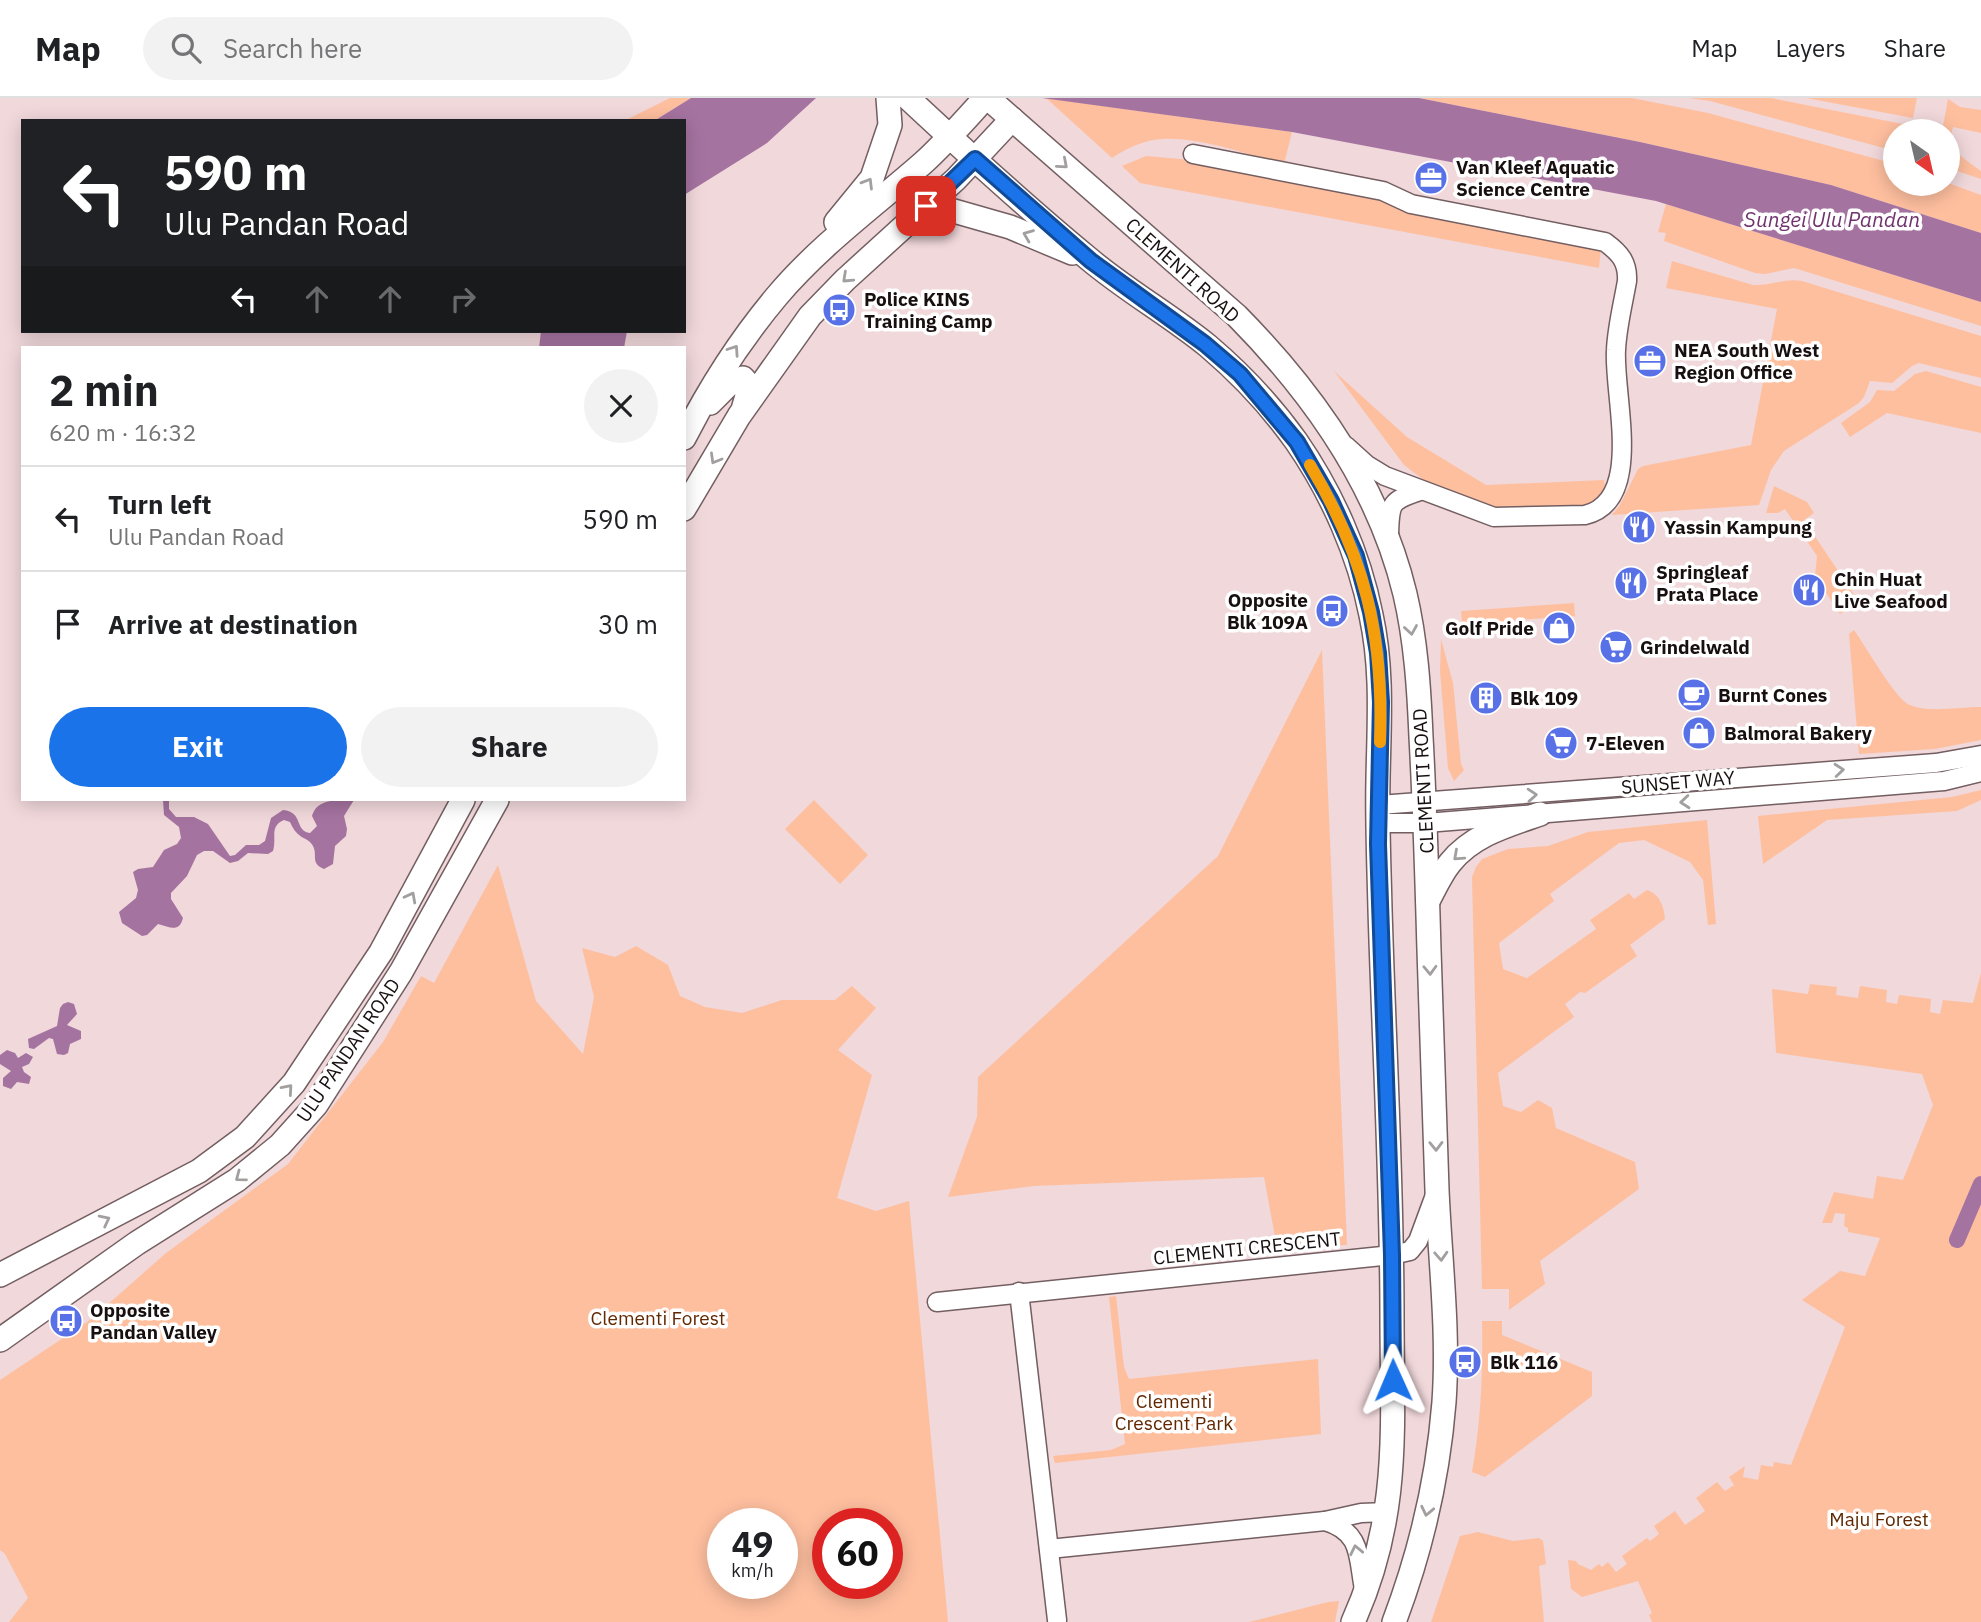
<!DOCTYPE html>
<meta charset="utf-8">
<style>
:root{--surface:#fff;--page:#f2f2f2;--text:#202124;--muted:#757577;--line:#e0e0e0;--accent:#1a73e8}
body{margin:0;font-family:"IBM Plex Sans",sans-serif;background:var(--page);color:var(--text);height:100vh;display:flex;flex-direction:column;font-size:26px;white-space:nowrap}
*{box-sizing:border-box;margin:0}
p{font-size:23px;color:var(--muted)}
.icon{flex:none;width:38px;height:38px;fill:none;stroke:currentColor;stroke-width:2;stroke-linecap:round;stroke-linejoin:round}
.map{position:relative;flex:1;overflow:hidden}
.details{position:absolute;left:21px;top:248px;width:665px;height:455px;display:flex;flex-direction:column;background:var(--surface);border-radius:0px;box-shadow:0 4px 18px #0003}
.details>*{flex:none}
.top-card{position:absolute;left:21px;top:21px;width:665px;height:214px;border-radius:0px;box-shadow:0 4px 18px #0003;background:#202124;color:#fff;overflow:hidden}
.needle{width:46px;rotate:146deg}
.controls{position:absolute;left:1883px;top:21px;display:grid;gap:14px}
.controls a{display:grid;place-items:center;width:77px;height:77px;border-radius:50%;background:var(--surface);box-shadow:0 4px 18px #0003;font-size:35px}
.speed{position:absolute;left:707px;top:1410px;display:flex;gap:14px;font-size:35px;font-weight:700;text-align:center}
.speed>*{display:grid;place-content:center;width:91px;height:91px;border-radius:50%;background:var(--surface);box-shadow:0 4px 18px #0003;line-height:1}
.speed small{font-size:18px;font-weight:400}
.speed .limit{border:10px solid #d22;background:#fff;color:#111}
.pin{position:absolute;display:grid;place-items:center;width:60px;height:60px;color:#fff;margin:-30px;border-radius:14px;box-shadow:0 4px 10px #0006}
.me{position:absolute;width:77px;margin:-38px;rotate:359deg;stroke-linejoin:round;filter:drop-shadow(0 0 5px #0008)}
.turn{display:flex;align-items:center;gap:24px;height:147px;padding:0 28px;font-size:32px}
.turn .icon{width:91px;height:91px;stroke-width:2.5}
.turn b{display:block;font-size:49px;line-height:60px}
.lanes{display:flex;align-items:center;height:66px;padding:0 28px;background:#0003;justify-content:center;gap:35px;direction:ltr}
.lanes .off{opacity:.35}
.round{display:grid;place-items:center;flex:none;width:74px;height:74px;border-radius:37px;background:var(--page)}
.head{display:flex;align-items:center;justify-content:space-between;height:119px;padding:0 28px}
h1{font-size:42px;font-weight:700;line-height:52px}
.primary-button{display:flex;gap:14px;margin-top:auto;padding:14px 28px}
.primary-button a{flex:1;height:80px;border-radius:42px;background:var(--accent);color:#fff;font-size:28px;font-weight:700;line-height:80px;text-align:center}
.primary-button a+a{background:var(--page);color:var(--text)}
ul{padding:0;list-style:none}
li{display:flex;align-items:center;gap:21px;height:105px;padding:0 28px;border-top:2px solid var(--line)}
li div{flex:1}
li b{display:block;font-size:26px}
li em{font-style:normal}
header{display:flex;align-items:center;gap:42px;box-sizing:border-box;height:98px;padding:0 35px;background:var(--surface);border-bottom:2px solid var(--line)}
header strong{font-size:33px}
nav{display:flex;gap:38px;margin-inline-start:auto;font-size:24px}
.search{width:490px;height:63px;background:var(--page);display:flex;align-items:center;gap:18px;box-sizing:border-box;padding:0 24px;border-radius:38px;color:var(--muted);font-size:26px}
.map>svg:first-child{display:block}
.green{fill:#febf9f;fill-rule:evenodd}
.water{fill:#a573a0}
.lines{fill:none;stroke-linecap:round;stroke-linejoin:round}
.canal{stroke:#a573a0;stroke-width:16}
.minor-casing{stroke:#735e61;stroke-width:21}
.major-casing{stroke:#735e61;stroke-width:26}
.minor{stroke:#fff;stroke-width:18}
.major{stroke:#fff;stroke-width:23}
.oneway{stroke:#a29f9f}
.route-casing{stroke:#114b97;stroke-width:18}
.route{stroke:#1a73e8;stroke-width:12}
.slow{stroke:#f59e0b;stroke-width:12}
.labels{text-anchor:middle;stroke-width:7;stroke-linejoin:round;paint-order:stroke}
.poi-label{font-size:19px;font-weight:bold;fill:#170f10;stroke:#fff;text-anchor:start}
.street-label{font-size:19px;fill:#170f10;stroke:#fff}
.park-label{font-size:19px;fill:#612801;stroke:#fff}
.water-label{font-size:21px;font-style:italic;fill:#71336d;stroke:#fff}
</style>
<header>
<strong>Map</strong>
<div class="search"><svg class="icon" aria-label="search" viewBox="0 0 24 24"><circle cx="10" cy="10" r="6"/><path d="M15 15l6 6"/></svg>Search here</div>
<nav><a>Map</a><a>Layers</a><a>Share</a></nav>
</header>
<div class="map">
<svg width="1981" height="1524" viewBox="0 0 1981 1524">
<rect width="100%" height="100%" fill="#f1d8db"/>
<g class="green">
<path d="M670 0H691L654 23H624Z"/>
<path d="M1046 0 1292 34 1284 66C1249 57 1199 39 1164 41 1146 41 1127 50 1112 60Z"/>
<path d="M1419 0H1632L1708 15 1895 66V86L1948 85 1981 97V135L1831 87 1640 44Z"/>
<path d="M1689 0H1771L1923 30 1922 33H1895V53L1710 3Z"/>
<path d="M1806 0H1917L1913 20Z"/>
<path d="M1948 1 1960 9 1981 12V35L1953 29C1945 51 1966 62 1981 73V81L1948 70V33H1942Z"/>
<path d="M1146 58 1192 62 1381 100 1601 150 1599 170 1140 85 1122 68Z"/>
<path d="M1666 106 1981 204V228L1794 170 1765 176 1755 175 1664 143 1666 135 1658 134Z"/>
<path d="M1672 163 1753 187C1770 188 1785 180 1802 183L1981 238V280L1919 265 1912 268 1892 285 1870 283 1864 299 1859 305 1784 353 1771 372 1759 407 1612 417 1620 407 1638 371 1643 368 1751 347 1777 211 1666 190Z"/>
<path d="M1334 273 1407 339 1486 387 1604 382 1605 391 1593 405 1582 408 1495 409 1455 397 1425 383 1404 367Z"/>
<path d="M1926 273 1981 289V335L1887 315 1850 339 1841 325 1870 304 1877 292 1894 293 1915 276Z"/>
<path d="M1774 388 1807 404 1814 415 1804 422 1859 504 1840 516 1815 478 1817 458 1785 411 1778 415H1766Z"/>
<path d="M1574 505 1575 518 1462 526 1461 513Z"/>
<path d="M1854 532C1865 547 1896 602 1910 607 1927 615 1961 609 1981 609V642L1935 651 1859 656 1849 536Z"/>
<path d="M1441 541 1453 585 1461 666 1464 672 1454 683 1448 670 1440 573Z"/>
<path d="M1322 552 1347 1147 1277 1150 1264 1079 1034 1088 948 1099 977 1019 978 979 1218 758Z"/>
<path d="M1981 692V702L1957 713 1827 722 1763 766 1758 718 1952 699Z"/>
<path d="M814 702 868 757 840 786 785 731Z"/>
<path d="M1707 722 1716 826 1708 827 1703 782 1690 764 1644 742 1619 745 1550 796 1554 803 1499 845 1503 871 1527 880 1596 831 1590 822 1629 795 1634 801 1647 792C1660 796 1664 809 1665 821L1630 847 1637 858 1585 895 1580 894 1565 906 1574 919 1498 975 1503 1008 1521 1014 1538 1002 1552 1010 1556 1030 1635 1064 1639 1091 1540 1163 1545 1186 1509 1212V1191H1482L1472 779 1476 769 1482 761 1508 751 1548 748 1588 734Z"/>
<path d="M498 767 536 903 583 956 594 899 582 850 615 859 636 848 668 867 680 898 705 909 742 915 782 902H835L852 888 876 910 838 952 872 977 837 1100 876 1113 909 1103 948 1524H9L28 1500 5 1456 0 1452V1282L90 1222 166 1155 288 1066 383 944 421 878 434 885ZM723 1426H782V1486H723ZM828 1426H887V1486H828Z"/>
<path d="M1981 875V1524H1652L1649 1517 1652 1515 1638 1483 1582 1499 1571 1491 1568 1462 1576 1463 1578 1466 1591 1472 1599 1466 1602 1469 1608 1464 1616 1474 1627 1466 1622 1458 1647 1440 1650 1443 1659 1436 1654 1428 1675 1413 1685 1427 1705 1413 1696 1400 1717 1384 1725 1393 1734 1387 1729 1379 1745 1368 1743 1379 1758 1382 1761 1367 1773 1369 1774 1364 1791 1367 1845 1229 1802 1202 1840 1173 1865 1178 1880 1140 1848 1134V1130L1844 1128 1845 1116 1835 1115 1832 1125H1822L1834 1094 1873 1101 1877 1078 1903 1082 1933 1007 1922 976 1776 955 1772 891 1808 896 1810 886 1837 889 1836 897 1858 900 1860 888 1887 892 1886 904 1897 906 1899 897 1931 901 1930 914 1940 916 1943 902 1973 905Z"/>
<path d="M1116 1198 1124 1269 1129 1281 1318 1261 1321 1336 1055 1365 1053 1358 1111 1352 1125 1346 1109 1199Z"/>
<path d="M1482 1223H1502V1237L1592 1274V1298L1485 1379 1472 1374C1481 1324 1483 1274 1482 1223Z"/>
<path d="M1478 1434 1513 1443 1539 1440 1543 1443 1546 1466 1539 1468 1544 1524H1431L1460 1438Z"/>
<path d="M1339 1503 1335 1524H1249L1328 1504Z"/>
</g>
<g class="water">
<path d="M691 0H816L767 45 684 97V23H654Z"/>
<path d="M1042 0H1419L1640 44 1831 87 1981 135V204L1656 103 1292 34Z"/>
<path d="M541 233H627L624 250H539Z"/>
<path d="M163 702H169V711L176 719H194L208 726 230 758 235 757 246 747H259L265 743 271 720 283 712C304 714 294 733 310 735L317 728 312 718C317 700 338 702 354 702L344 718 347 731 346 738 335 748 333 766 324 771C310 765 318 758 313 748 308 738 298 743 290 724L284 722C269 728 277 740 273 753L268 756 248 755 238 763 230 765 213 753H204L197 757 187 778 171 795V801L183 820C179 835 170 829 158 826L147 837 142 838 122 825 119 814 136 800 138 792 133 774 138 771 153 769 164 752 177 746 181 740 179 729 164 717Z"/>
<path d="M68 904 74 906 77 916 67 927 81 933V941L70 946 68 955 64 957 57 956 53 941 49 940 34 951 29 950 28 941 57 928 60 910 63 906Z"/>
<path d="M7 952 15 955 18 960 26 955 33 959 29 966 22 969 24 974 31 979 29 986 17 984 11 991 3 988V980L11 973 0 966V957Z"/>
</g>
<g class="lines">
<path class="canal" d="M1957 1142 1981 1086"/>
<defs>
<g id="minor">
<path d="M1193 56 1383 93 1411 106 1605 144C1620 155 1628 164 1627 183 1623 206 1617 229 1616 252 1613 297 1645 403 1585 417L1494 419 1385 378 1367 367 1346 348"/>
<path d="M1389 437C1390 406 1389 403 1420 393"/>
<path d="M1379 707 1936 665 1981 657"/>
<path d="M1378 725H1426L1944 683 1981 674"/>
<path d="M1019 1194 1057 1522"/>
<path d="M937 1204 1392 1157 1410 1153 1418 1143 1435 1097"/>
<path d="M1325 1423C1364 1435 1357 1460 1365 1496"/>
<path d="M1049 1451 1325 1423 1361 1415 1387 1414"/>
</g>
<g id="major">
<path d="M908 0C967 55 1027 110 1089 161 1127 193 1170 217 1208 248 1241 276 1271 308 1296 343 1332 395 1359 456 1371 517 1383 572 1379 625 1378 681 1377 724 1379 768 1380 811 1384 947 1392 1082 1392 1218 1392 1330 1401 1418 1353 1524"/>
<path d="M988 0 1237 218C1314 296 1379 388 1405 496 1416 543 1419 591 1421 639 1425 710 1427 781 1429 852 1432 932 1434 1012 1437 1092 1440 1162 1449 1233 1444 1304 1438 1380 1421 1453 1394 1524"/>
<path d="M916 120 943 112 954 113 1010 129 1072 155"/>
<path d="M836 124 872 80 890 27 888 0"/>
<path d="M710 305 728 287 743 280 750 288 744 308"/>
<path d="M684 340C710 289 740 242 777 198 819 148 874 108 923 65 945 45 965 22 985 0"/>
<path d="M684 411 739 318 810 218 845 182 956 81 1012 21"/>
<path d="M1428 803C1435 790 1441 776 1450 765 1472 737 1508 727 1540 716"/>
<path d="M0 1177 199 1073 245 1039 294 985 381 854 463 702"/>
<path d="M0 1242 137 1145 237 1082 280 1047 316 1007 401 874 497 702"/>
</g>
</defs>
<use href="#minor" class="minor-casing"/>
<use href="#major" class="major-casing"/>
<use href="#minor" class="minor"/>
<use href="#major" class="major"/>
</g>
<defs><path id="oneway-chevron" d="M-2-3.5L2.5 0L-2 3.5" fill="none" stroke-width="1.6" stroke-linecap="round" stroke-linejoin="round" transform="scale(1.75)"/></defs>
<g class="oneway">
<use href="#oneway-chevron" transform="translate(1063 66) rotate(41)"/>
<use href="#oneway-chevron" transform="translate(868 85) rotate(-59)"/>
<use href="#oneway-chevron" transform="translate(1028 137) rotate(-158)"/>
<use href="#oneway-chevron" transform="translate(847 180) rotate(137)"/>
<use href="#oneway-chevron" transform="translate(734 252) rotate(-56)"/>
<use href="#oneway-chevron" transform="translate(715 361) rotate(120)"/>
<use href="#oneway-chevron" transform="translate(1411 532) rotate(81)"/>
<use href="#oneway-chevron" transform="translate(1839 672) rotate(-5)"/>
<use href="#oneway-chevron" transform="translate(1532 697) rotate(-4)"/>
<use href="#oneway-chevron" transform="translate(1685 704) rotate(175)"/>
<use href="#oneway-chevron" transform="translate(1458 758) rotate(138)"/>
<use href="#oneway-chevron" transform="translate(411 799) rotate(-62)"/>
<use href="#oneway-chevron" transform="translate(1430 872) rotate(88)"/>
<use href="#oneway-chevron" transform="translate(288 991) rotate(-49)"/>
<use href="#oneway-chevron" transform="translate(1436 1048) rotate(89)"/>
<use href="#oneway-chevron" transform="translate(240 1079) rotate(143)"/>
<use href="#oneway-chevron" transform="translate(105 1122) rotate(-27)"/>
<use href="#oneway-chevron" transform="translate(1441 1158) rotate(87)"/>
<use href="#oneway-chevron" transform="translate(1427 1413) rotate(102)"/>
<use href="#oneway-chevron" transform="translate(1356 1452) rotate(-102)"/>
</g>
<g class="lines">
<defs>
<path id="route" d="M926 108 975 61 1091 163 1205 246 1240 276 1297 344 1331 403 1356 458 1371 514 1378 555 1381 604 1378 746 1392 1157 1393 1282"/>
</defs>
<use href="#route" class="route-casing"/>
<use href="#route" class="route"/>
<path class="slow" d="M1310 367C1365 459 1384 537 1380 644"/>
</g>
<defs>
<symbol id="office-disc" viewBox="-11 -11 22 22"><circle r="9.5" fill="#5971e7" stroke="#fff"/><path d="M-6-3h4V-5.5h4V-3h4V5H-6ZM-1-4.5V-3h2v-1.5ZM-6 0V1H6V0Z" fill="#fff"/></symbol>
<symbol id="bus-disc" viewBox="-11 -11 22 22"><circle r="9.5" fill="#5971e7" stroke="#fff"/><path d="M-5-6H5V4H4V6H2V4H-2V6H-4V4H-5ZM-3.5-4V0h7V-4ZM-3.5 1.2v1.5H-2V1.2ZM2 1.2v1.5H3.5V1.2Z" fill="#fff"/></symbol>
<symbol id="restaurant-disc" viewBox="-11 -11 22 22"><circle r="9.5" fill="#5971e7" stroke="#fff"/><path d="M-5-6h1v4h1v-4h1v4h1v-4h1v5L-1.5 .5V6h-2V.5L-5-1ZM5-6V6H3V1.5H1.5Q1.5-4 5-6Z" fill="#fff"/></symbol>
<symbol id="shop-disc" viewBox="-11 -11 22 22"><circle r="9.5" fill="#5971e7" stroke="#fff"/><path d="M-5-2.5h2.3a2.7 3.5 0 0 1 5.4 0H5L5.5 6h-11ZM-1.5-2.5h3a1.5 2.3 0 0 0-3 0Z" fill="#fff"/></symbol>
<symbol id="supermarket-disc" viewBox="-11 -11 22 22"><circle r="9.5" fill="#5971e7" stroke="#fff"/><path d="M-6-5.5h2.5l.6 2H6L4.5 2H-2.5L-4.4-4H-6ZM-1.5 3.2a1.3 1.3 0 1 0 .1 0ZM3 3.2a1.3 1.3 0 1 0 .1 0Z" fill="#fff"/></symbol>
<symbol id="cafe-disc" viewBox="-11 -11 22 22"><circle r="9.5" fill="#5971e7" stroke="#fff"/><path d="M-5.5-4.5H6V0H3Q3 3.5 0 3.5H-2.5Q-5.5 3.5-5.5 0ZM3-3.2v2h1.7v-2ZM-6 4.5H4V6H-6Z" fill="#fff"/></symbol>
<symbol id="building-disc" viewBox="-11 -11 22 22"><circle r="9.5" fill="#5971e7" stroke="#fff"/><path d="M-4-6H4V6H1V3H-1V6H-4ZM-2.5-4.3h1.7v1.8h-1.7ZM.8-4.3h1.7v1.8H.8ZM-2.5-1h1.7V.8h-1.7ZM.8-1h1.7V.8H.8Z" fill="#fff"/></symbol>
</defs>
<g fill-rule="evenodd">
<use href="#office-disc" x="1412" y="61" width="38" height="38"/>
<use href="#bus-disc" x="820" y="193" width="38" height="38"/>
<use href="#office-disc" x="1631" y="244" width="38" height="38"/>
<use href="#restaurant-disc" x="1620" y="410" width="38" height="38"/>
<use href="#restaurant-disc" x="1612" y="466" width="38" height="38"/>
<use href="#restaurant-disc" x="1790" y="473" width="38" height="38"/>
<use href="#bus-disc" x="1313" y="494" width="38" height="38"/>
<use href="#shop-disc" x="1540" y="511" width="38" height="38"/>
<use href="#supermarket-disc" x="1597" y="530" width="38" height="38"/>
<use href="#cafe-disc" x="1675" y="578" width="38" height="38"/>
<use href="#building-disc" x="1467" y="581" width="38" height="38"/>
<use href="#shop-disc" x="1680" y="616" width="38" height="38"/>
<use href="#supermarket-disc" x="1542" y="626" width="38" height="38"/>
<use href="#bus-disc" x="47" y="1204" width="38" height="38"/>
<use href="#bus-disc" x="1446" y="1245" width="38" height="38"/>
</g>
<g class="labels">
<g class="poi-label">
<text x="1456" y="76">Van Kleef Aquatic<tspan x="1456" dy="22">Science Centre</tspan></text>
<text x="864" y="208">Police KINS<tspan x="864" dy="22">Training Camp</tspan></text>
<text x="1674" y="259">NEA South West<tspan x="1674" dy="22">Region Office</tspan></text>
<text x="1664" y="436">Yassin Kampung</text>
<text x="1656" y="481">Springleaf<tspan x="1656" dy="22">Prata Place</tspan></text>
<text x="1834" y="488">Chin Huat<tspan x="1834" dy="22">Live Seafood</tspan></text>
<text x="1308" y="509" text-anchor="end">Opposite<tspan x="1308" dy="22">Blk 109A</tspan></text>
<text x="1534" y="537" text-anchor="end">Golf Pride</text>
<text x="1640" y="556">Grindelwald</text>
<text x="1718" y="604">Burnt Cones</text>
<text x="1510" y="607">Blk 109</text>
<text x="1724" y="642">Balmoral Bakery</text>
<text x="1586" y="652">7-Eleven</text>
<text x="90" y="1219">Opposite<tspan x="90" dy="22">Pandan Valley</tspan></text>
<text x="1490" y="1271">Blk 116</text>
</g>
<g class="street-label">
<text transform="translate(1183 172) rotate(42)" y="7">CLEMENTI ROAD</text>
<text transform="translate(1423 683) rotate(-93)" y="7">CLEMENTI ROAD</text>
<text transform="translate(1678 684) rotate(-5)" y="7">SUNSET WAY</text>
<text transform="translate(348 952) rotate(-56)" y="7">ULU PANDAN ROAD</text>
<text transform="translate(1247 1150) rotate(-6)" y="7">CLEMENTI CRESCENT</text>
</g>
<g class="park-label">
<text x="658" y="1227">Clementi Forest</text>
<text x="1174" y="1310">Clementi<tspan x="1174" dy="22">Crescent Park</tspan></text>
<text x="1879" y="1428">Maju Forest</text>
</g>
<g class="water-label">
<text x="1832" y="129">Sungei Ulu Pandan</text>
</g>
</g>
</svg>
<div class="controls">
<a><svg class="needle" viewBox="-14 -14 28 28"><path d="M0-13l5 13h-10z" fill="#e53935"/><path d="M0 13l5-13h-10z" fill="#757577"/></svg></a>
</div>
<div class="speed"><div>49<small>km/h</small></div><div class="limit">60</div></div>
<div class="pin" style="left:926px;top:108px;background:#d93025"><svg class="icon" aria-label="arrive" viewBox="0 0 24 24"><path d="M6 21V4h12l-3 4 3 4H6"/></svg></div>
<svg class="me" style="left:1393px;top:1282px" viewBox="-20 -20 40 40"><path d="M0-17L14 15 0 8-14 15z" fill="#1a73e8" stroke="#fff" stroke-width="4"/></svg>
<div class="top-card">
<div class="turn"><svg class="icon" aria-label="left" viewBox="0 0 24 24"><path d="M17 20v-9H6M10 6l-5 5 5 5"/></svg><div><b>590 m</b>Ulu Pandan Road</div></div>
<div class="lanes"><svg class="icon" aria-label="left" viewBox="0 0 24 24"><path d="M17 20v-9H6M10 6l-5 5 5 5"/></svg><svg class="icon off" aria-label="ahead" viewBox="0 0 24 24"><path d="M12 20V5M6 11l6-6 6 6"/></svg><svg class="icon off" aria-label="ahead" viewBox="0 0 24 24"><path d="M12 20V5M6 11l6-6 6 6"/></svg><svg class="icon off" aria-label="right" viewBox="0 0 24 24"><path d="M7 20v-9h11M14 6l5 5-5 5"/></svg></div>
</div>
<section class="details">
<div class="head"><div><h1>2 min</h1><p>620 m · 16:32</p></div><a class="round"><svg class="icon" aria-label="close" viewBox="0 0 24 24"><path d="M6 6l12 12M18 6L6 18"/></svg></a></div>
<ul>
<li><svg class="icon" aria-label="left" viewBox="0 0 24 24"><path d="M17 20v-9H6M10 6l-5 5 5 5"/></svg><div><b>Turn left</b><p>Ulu Pandan Road</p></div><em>590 m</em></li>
<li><svg class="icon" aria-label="arrive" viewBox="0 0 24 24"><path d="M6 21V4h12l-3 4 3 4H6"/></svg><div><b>Arrive at destination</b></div><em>30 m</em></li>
</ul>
<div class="primary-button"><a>Exit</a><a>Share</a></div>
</section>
</div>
